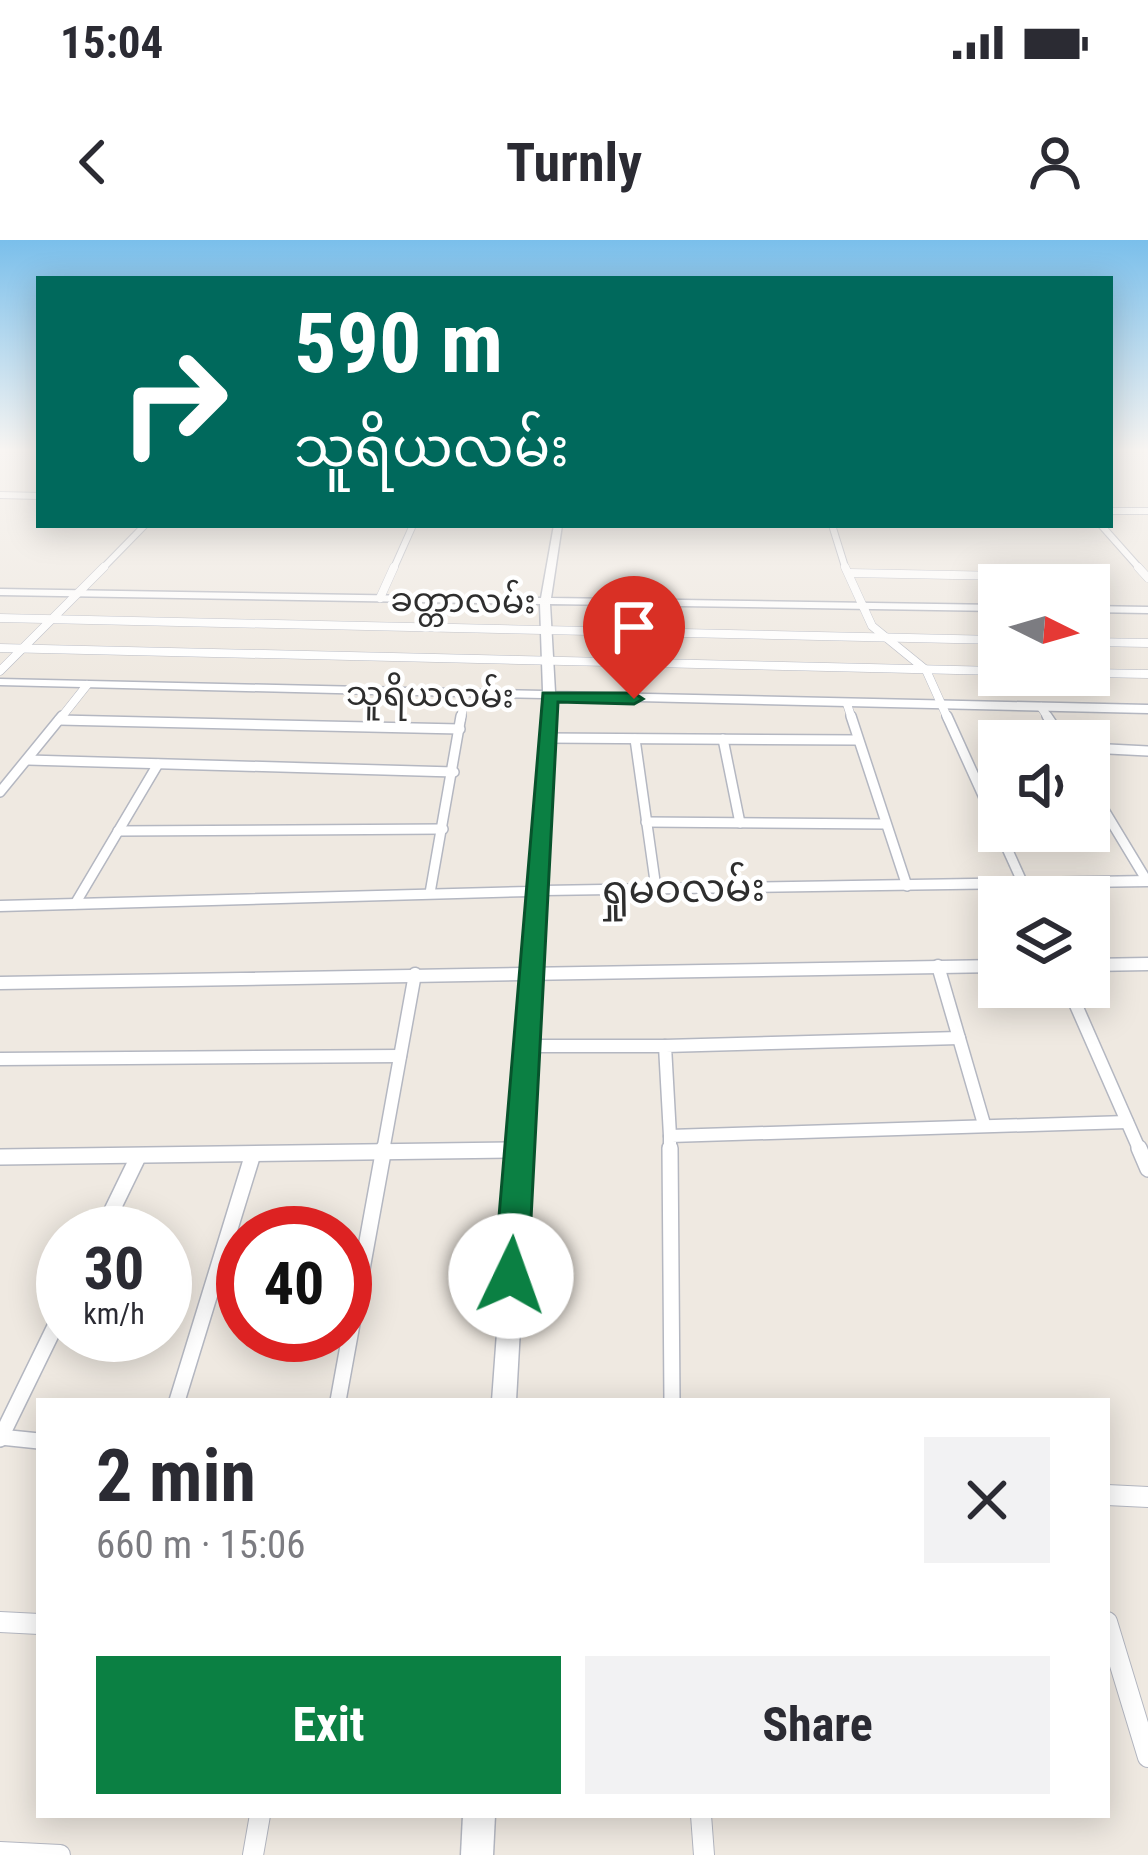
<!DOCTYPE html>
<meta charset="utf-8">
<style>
:root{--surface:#fff;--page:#f2f2f3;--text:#2b2b33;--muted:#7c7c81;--accent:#0b8043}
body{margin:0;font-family:"Roboto Condensed","Noto Sans Myanmar",sans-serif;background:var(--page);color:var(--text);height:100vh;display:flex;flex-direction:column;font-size:45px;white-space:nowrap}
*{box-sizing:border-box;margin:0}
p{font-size:39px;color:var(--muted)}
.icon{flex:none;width:66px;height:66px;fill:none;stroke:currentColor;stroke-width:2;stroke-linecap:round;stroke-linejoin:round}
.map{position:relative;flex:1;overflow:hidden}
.drawer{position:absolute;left:36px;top:1158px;width:1074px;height:420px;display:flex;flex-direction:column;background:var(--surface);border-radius:0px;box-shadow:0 6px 30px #0003}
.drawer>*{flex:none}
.top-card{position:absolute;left:36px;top:36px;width:1077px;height:252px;border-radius:0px;box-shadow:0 6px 30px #0003;background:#00695c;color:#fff;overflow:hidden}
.needle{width:78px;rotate:95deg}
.controls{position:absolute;left:978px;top:324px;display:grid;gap:24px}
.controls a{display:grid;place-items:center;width:132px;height:132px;border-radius:0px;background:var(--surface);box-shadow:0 6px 30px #0003;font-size:60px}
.speed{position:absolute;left:36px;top:966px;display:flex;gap:24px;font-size:60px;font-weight:700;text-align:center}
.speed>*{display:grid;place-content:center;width:156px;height:156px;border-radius:50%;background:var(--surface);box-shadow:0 6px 30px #0003;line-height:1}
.speed small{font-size:30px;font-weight:400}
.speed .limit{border:18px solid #d22;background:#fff;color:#111}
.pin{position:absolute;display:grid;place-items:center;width:102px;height:102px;color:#fff;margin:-123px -51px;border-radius:50% 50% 50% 0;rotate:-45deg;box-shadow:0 0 12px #0007}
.pin .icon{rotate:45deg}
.me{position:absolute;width:132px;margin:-66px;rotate:3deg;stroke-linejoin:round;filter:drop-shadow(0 0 9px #0008)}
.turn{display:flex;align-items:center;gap:42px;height:252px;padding:0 60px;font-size:54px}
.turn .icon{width:156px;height:156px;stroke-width:2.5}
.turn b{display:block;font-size:84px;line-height:102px}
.round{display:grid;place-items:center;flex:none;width:126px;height:126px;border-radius:0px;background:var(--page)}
.head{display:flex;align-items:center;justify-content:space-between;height:204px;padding:0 60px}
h1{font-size:72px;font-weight:700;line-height:90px}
.cta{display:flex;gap:24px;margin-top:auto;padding:24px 60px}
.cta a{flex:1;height:138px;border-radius:0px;background:var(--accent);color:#fff;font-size:48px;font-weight:700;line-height:138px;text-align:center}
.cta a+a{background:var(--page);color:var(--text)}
.status{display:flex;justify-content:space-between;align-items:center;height:84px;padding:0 60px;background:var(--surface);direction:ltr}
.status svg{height:33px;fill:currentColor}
header{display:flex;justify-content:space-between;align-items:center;height:156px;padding:0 60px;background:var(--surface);font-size:54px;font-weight:700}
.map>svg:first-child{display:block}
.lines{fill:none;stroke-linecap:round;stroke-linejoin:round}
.street-far5-casing{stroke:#b4b7c1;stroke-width:8}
.street-far4-casing{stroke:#b4b7c1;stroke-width:9}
.street-far3-casing{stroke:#b4b7c1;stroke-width:12}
.street-far2-casing{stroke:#b4b7c1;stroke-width:15}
.street-far1-casing{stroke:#b4b7c1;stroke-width:18}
.street-casing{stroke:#b4b7c1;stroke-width:22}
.secondary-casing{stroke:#b4b7c1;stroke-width:3}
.street-far5{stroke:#fff;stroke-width:6}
.street-far4{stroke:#fff;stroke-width:8}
.street-far3{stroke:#fff;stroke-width:9}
.street-far2{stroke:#fff;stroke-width:12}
.street-far1{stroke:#fff;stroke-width:15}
.street{stroke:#fff;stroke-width:20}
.secondary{fill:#fff;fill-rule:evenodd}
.route{fill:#0b8043;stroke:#07532c;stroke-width:3}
.labels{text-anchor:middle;stroke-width:9;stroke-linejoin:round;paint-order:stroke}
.far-street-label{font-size:33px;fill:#2e2e2e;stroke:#fff}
.street-label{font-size:39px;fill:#2e2e2e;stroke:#fff}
</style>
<div class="status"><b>15:04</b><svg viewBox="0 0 49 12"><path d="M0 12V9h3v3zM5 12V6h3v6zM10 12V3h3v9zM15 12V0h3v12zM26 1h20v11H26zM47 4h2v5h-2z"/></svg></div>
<header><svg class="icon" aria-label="back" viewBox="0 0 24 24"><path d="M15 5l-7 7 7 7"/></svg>Turnly<svg class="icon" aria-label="person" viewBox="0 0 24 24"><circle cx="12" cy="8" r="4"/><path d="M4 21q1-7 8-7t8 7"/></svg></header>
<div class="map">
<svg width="1148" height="1615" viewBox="0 0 1148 1615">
<rect width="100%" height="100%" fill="#efe9e1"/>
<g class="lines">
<defs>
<g id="street-far5">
<path d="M0 255 39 256"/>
<path d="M1110 271H1148"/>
<path d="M832 285 846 330"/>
<path d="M1101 285 1141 330"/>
<path d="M101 330 145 285"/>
<path d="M393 330 413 285"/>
</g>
<g id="street-far4">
<path d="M845 327 872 386 926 430 948 479"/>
<path d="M1138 327 1148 338"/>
<path d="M849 333 1064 337"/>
<path d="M380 358 394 327"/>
<path d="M0 378 999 400"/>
<path d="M1089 402 1148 403"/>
<path d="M0 408 999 431"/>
<path d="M0 431 104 327"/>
<path d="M1089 433 1148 434"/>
<path d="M847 464 852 479"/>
<path d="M1041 467 1049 479"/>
<path d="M60 479 87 445"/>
<path d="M461 479 465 455"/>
</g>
<g id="street-far3">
<path d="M851 476 907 646"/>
<path d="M947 476 1029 657"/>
<path d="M1047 476 1064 501"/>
<path d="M59 480 460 489"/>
<path d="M546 498 857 500"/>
<path d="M635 499 656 648"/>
<path d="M723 499 740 583"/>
<path d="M1089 508 1148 511"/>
<path d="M28 520 454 532"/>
<path d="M1089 545 1147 641"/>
<path d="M0 552 62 476"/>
<path d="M646 582 884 584"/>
<path d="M118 591 443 589"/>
<path d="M430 653 461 476"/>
<path d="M75 664 158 524"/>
</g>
<g id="street-far2">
<path d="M1089 725 1148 724"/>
<path d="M938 726 984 884"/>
<path d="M0 743 999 726"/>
<path d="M1068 747 1140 911"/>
<path d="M525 806H665"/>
<path d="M0 819 400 816"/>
<path d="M670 896 665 806 959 798"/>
<path d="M383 911 415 734"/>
<path d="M426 911 519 910"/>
<path d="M670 911V896L1127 882"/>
</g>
<g id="street-far1">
<path d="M670 908 672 1161"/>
<path d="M1139 908 1148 929"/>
<path d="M0 917 519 910"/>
<path d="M101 993 138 917"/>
<path d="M177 1161 252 917"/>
<path d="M338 1161 384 908"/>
<path d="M0 1197 39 1201"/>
<path d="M0 1199 63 1070"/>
</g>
<g id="street">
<path d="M1107 1255 1148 1257"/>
<path d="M0 1382 39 1384"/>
<path d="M1107 1382 1148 1517"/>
<path d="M701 1575 704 1615"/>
<path d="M0 1612 60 1615"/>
<path d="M253 1615 260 1575"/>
</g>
<g id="secondary">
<path d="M554 285H562L551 358 999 365V371L550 364 555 452 1148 465V473L555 459 544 646 1148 636V646L544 655 516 1161H492L529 656 0 671V661L529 647 543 458 0 445V439L543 451 540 364 0 355V349L541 358Z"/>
<path d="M1089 366 1148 367V373L1089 372Z"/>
<path d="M463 1575H495L493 1615H461Z"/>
</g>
</defs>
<use href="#street-far5" class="street-far5-casing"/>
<use href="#street-far4" class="street-far4-casing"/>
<use href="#street-far3" class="street-far3-casing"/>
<use href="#street-far2" class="street-far2-casing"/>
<use href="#street-far1" class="street-far1-casing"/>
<use href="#street" class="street-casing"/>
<use href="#secondary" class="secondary-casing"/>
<use href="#street-far5" class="street-far5"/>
<use href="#street-far4" class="street-far4"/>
<use href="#street-far3" class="street-far3"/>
<use href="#street-far2" class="street-far2"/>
<use href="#street-far1" class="street-far1"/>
<use href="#street" class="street"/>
<use href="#secondary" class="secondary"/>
</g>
<linearGradient id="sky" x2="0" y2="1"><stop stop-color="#7abfeb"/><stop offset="0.48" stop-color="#f8f5f2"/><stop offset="1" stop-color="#f8f5f2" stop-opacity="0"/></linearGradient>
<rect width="1148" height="438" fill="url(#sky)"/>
<path class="route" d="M543 453H634L643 459 634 464 558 462 528 1036 523 1045 511 1050 499 1045 494 1036Z"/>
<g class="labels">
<g class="far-street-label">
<text transform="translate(463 360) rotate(1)" y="12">ခတ္တာလမ်း</text>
<text transform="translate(430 454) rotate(1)" y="12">သူရိယလမ်း</text>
</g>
<g class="street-label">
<text transform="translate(682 648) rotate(-1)" y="14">ရှုမဝလမ်း</text>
</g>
</g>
</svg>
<div class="controls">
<a><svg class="needle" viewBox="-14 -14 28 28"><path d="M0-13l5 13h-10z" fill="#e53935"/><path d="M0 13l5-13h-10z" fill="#7c7c81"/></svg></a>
<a><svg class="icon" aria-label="sound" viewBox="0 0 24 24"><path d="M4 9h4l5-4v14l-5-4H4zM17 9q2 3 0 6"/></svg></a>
<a><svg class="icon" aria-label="layers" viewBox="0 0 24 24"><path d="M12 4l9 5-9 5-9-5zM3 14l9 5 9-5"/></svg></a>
</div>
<div class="speed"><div>30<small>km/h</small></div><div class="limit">40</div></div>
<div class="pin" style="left:634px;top:459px;background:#d93025"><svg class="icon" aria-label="arrive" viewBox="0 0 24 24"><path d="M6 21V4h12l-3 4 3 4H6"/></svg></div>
<svg class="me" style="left:511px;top:1036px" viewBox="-20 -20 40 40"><circle r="19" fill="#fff"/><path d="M0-13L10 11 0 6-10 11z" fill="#0b8043"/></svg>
<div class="top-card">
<div class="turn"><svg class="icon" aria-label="right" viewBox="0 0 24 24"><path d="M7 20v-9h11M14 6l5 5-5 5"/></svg><div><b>590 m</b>သူရိယလမ်း</div></div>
</div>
<section class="drawer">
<div class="head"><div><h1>2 min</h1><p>660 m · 15:06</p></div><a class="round"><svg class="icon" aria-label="close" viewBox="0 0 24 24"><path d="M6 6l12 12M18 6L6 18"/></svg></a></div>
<div class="cta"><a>Exit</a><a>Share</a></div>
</section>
</div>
